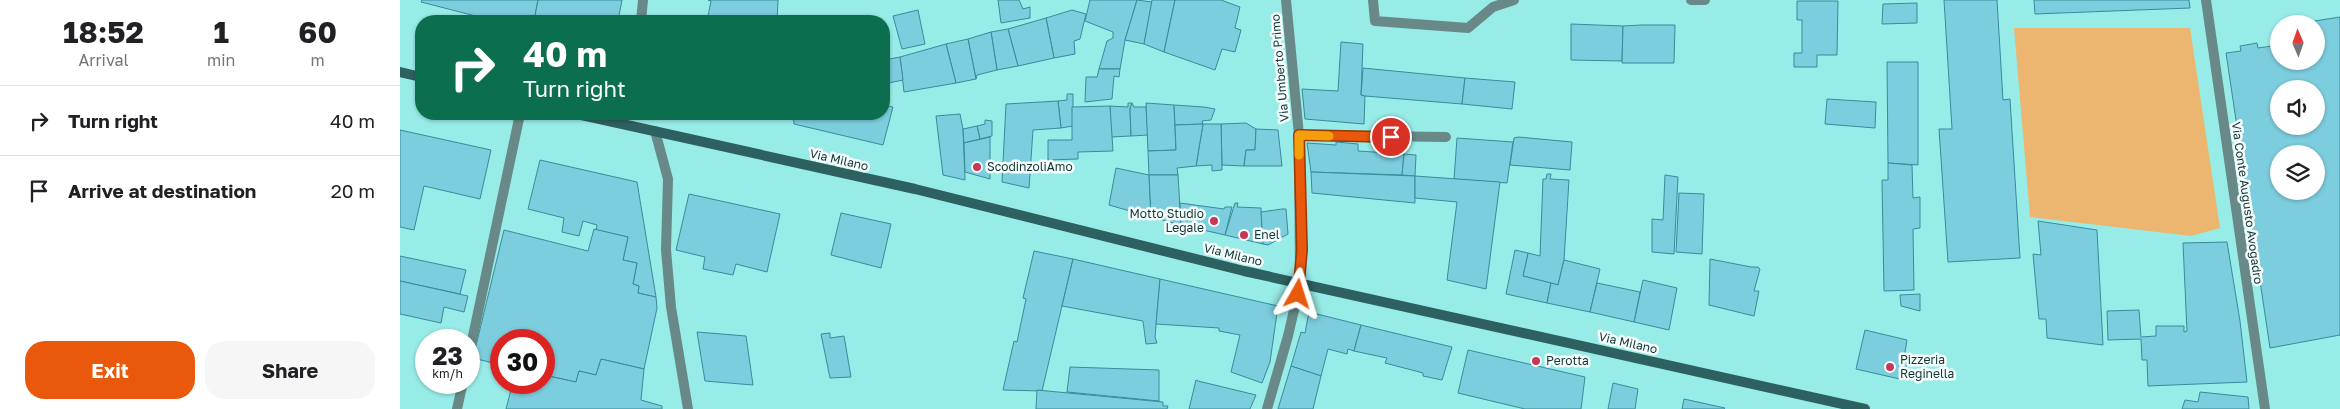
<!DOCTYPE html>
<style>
:root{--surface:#fff;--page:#f6f6f6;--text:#202124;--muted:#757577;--line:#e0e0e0;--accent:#ea580c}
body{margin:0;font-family:"Golos Text",sans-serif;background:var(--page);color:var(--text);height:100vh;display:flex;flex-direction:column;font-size:19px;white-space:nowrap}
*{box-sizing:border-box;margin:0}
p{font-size:16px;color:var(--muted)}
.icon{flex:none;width:28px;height:28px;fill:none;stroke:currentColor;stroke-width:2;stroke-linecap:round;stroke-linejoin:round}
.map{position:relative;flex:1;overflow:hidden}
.drawer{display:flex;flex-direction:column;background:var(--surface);width:400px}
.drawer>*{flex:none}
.banner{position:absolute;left:15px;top:15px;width:475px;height:105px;border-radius:20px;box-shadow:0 1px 4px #0004;background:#0b6e4f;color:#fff;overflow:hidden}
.needle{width:32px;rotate:358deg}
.buttons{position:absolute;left:1870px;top:15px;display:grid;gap:10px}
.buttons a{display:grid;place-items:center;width:55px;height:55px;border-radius:50%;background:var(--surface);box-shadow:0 1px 4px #0004;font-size:25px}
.speed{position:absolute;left:15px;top:329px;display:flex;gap:10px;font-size:25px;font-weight:700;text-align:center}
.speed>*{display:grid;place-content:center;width:65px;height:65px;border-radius:50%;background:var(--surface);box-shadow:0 1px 4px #0004;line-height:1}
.speed small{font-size:12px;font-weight:400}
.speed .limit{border:8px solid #d22;background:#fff;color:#111}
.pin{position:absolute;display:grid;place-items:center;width:42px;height:42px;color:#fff;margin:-21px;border:2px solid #fff;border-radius:50%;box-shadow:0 1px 5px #0007}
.me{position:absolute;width:55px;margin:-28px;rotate:6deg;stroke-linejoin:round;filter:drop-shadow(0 0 4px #0008)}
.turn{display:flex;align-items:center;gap:18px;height:105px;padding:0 25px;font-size:22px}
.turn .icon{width:65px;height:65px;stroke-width:2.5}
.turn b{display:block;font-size:35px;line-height:42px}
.eta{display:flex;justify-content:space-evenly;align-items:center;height:85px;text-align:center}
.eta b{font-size:30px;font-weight:700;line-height:35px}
.action{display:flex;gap:10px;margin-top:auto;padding:10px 25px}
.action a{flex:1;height:58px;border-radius:20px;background:var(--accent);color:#fff;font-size:20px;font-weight:700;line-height:58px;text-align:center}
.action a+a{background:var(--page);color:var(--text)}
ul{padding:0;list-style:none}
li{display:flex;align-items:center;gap:15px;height:70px;padding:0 25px;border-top:1px solid var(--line)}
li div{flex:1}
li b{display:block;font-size:19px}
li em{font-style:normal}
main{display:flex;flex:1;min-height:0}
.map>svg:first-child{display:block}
.green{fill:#ecb671}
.building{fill:#7ccdde;stroke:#388b9a;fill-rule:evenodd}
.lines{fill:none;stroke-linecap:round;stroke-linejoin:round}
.service{stroke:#688987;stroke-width:10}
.minor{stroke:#688987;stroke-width:10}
.secondary{stroke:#2d615f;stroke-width:10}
.route-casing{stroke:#983908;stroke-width:12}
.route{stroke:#ea580c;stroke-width:9}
.slow{stroke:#f59e0b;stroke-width:9}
.poi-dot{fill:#c73758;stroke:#f6fdfd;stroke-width:2}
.labels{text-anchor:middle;stroke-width:5;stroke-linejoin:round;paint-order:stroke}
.street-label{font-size:12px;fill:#113534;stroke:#f6fdfd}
.poi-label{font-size:12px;fill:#113534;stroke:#f6fdfd;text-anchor:start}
</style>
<main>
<section class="drawer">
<div class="eta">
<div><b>18:52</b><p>Arrival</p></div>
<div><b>1</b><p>min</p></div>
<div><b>60</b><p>m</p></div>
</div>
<ul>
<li><svg class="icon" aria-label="right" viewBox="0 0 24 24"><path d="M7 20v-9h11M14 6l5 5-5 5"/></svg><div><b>Turn right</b></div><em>40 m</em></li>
<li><svg class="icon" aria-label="arrive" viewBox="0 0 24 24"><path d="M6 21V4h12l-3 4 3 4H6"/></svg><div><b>Arrive at destination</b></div><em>20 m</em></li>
</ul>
<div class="action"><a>Exit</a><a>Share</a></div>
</section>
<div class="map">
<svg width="1940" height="409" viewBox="0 0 1940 409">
<rect width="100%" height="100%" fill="#98ece8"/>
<path class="green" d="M1614 28H1790L1820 228 1791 236 1630 217Z"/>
<g class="building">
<path d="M22 0H138L134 21H95L21 2Z"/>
<path d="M138 0H222L218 21H134Z"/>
<path d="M308 0H378L377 21H307L311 1Z"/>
<path d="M598 0H619L623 9 630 7V18L601 23Z"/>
<path d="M690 0H737L725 40 720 69H699L707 41 713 38V32L685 21Z"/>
<path d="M737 0 752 2 744 44 725 40Z"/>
<path d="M752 0H775L764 52 744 44Z"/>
<path d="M775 0H821L840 7 835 28 841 30 835 52 822 49 815 70 764 52Z"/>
<path d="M1544 0H1597L1603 100 1610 99 1620 258 1548 262 1539 129H1552Z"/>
<path d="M1634 0H1789L1790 8 1635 14Z"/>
<path d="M1397 1H1438L1437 55H1417V67H1394V53H1402V20H1397Z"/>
<path d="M1517 3V23L1482 24 1483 4Z"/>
<path d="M518 10 525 44 502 49 493 16Z"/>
<path d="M672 10 686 14 680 39 674 41 675 54 654 58 646 18Z"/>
<path d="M1940 17V335L1870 348 1826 53 1841 51 1840 46 1857 43 1858 48 1879 45V61H1916V24H1896ZM1879 89H1916V126H1879ZM1879 154H1916V191H1879Z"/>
<path d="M646 18 654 58 618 66 608 29Z"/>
<path d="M1171 24 1223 26 1222 61 1171 60Z"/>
<path d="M1241 25H1275L1274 63H1222L1223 26Z"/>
<path d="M608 29 618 66 597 70 591 32Z"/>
<path d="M591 32 597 70 577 75 576 79 568 39Z"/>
<path d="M568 39 576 79 556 83 546 44Z"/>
<path d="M941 42 963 44 961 95 965 96 964 124 905 119 902 89 938 91Z"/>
<path d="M546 44 556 83 504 92 500 57Z"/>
<path d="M500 57 503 80 484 84V60Z"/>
<path d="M1487 62H1518V165L1488 163Z"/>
<path d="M963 68 1065 78 1062 104 965 96 961 95Z"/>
<path d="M699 69H720L719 77 714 76 712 99 685 102 686 77H697Z"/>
<path d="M1065 78 1115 82 1112 109 1062 104Z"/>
<path d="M667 94H673V126L661 128 658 101 667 100Z"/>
<path d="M1427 99 1476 102 1475 128 1425 124Z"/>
<path d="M658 101 661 128 633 130 629 188 602 182 606 104Z"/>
<path d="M728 103H732L730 109 731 136 711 137 710 106 728 107Z"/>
<path d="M732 103 734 107H746L748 135 731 136 730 109Z"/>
<path d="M746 103 774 105 776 150 748 151Z"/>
<path d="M484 105 493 107 483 145 394 124 393 114H484Z"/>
<path d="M774 105 804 107 815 109 811 120 802 121 803 124 775 125Z"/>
<path d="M710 106 713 151 678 152V159L648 160V140H672V107Z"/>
<path d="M560 114 563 129 565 180 543 175 536 116Z"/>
<path d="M585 120 592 121V136L580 139 577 126 585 124Z"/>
<path d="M846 123 856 129 855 150H846L844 166 822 165 821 124Z"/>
<path d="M803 124H821L822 170 812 171V165L796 166Z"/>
<path d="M803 124 796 166 777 168 778 175H749L748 151 776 150 775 125Z"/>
<path d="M577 126 580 139 564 143 563 129Z"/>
<path d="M856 129 878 130 882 166H844L846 150H855Z"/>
<path d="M0 130 91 150 80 199 24 186 14 230 0 227Z"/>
<path d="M590 137V179L565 172 564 143Z"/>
<path d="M1118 137 1172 142 1170 170 1110 165 1114 138Z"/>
<path d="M1057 138 1113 142 1107 183 1054 179Z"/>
<path d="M936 142 958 144V151L1004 154 1002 175 911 172 907 143 936 145Z"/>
<path d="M1004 154 1016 155 1015 176 1002 175Z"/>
<path d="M140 160 237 182 256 297 238 293 239 286 233 284 237 263 223 260 228 237 196 230 197 225 183 221 179 236 162 232 164 218 128 209Z"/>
<path d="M1488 163 1512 165 1513 198 1520 197V228L1513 229 1514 290 1484 291 1482 180H1488Z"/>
<path d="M716 168 749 175 751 217 709 205Z"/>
<path d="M911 172 1015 176V203L912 193Z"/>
<path d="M1147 174H1151L1150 179 1169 180 1164 260 1158 285 1123 276 1128 253 1140 256 1143 179H1146Z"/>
<path d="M749 175H778L781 225 751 217Z"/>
<path d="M1265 175 1278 177 1274 254 1252 252V219L1263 220Z"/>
<path d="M1015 176 1100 182 1086 289 1047 280 1057 202 1015 198Z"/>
<path d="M1279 193 1304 194 1302 254 1276 252Z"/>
<path d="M289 194 380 214 367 272 336 264 333 275 303 269 305 257 276 250Z"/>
<path d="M780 203 824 209 825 207H832L825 235 781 225Z"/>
<path d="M835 203H838L837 207 861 208 863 244 825 235Z"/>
<path d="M882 209H886L888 234 868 245 863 244 861 212Z"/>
<path d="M441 213 491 224 481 268 431 255Z"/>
<path d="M1638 221 1697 230 1703 345 1647 338 1646 319H1639L1633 254 1641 255Z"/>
<path d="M194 229 228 237 223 260 237 263 233 284 239 286 238 293 256 297 257 308 244 369 201 359 196 375 179 371 176 382 144 375V340H101V365L73 358 104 230 188 251Z"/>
<path d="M1827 242 1840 321 1847 382 1748 386 1747 360H1742L1741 339 1708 340 1707 311 1739 310 1741 337 1756 336V326H1784V332L1787 331 1783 243Z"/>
<path d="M1115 250 1128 253 1123 276 1151 283 1147 303 1106 294Z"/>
<path d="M634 251 673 259 642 391 603 390 614 341 617 342 626 299 623 298Z"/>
<path d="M0 256 66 270 60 294 0 281Z"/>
<path d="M673 259 760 279 755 337 757 343 746 344 743 321 662 306Z"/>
<path d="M1310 259 1351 267H1358L1360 269 1354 291H1359L1354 316 1309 305Z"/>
<path d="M1164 260 1200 269 1190 312 1147 303 1151 283 1158 285Z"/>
<path d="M760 279 878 306 870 362 862 383 831 372 840 335 819 331V328L756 324Z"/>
<path d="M1243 280 1277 288 1269 330 1234 322Z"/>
<path d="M0 281 68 296 64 312 44 307 41 323 0 314Z"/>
<path d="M1197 283 1240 292 1234 322 1190 312Z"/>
<path d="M1520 294V311L1501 306 1500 295Z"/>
<path d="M909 312 961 325 954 351 948 349 947 354 928 349 921 376 891 366 901 332 905 333Z"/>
<path d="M961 325 1052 347 1042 380 1023 376V373L985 363 987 358 954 351Z"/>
<path d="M1465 330 1507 340 1504 358 1508 359 1504 380 1456 369Z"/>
<path d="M297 332 346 336 353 385 305 381Z"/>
<path d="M430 333V338L444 336 451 377 430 378 421 334Z"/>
<path d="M1068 350 1185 377 1181 409H1125L1058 393Z"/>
<path d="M201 359 244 369 241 400 262 406V409H106L113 382H144V375L176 382 179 371 196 375Z"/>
<path d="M891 366 921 376 913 409H878Z"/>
<path d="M670 367 759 370V401L667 392Z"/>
<path d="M796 380 798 381 856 395 850 409H789Z"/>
<path d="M1213 383 1238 389 1235 409H1208Z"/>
<path d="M637 390 763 402V406H768L767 409H636Z"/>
<path d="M1800 392 1848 397 1849 409H1782L1785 400 1798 402Z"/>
<path d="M1284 399 1325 408 1324 409H1282Z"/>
</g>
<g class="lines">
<path class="service" d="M899 135 1046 137"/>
<g class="minor">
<path d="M973 0 975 21 1068 28 1093 7 1114 0"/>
<path d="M1291 0H1305"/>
<path d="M1806 0 1865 409"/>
<path d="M241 21 243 0"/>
<path d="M255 131 268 179 266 250 271 307 288 409"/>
<path d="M69 355 120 114"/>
<path d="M57 409 63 382"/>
<path d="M867 409 888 336 900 284 899 135 886 0"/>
</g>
<g class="secondary">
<path d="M0 72 21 77"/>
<path d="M177 114 515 189 844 271 1465 409"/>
</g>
</g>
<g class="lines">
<defs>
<path id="route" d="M898 294 902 250 899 135 991 137"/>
</defs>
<use href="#route" class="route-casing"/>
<use href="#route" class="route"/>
<path class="slow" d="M899 155V135L929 136"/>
</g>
<g class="poi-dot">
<circle cx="577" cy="167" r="5"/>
<circle cx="814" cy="221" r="5"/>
<circle cx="844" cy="235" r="5"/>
<circle cx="1136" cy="361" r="5"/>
<circle cx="1490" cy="367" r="5"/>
</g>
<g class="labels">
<g class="street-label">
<text transform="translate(880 68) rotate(-95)" y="4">Via Umberto Primo</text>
<text transform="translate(439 160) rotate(13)" y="4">Via Milano</text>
<text transform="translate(1847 203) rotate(82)" y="4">Via Conte Augusto Avogadro</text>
<text transform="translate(833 255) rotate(14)" y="4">Via Milano</text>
<text transform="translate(1228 343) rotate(13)" y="4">Via Milano</text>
</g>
<g class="poi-label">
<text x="587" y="171">ScodinzoliAmo</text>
<text x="804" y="218" text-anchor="end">Motto Studio<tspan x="804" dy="14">Legale</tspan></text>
<text x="854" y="239">Enel</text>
<text x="1500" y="364">Pizzeria<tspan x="1500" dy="14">Reginella</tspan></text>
<text x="1146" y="365">Perotta</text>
</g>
</g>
</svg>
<div class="buttons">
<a><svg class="needle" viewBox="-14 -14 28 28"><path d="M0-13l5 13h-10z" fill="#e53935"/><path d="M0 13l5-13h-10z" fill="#757577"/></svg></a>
<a><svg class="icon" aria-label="sound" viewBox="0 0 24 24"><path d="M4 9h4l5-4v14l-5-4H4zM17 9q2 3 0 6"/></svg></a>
<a><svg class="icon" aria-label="layers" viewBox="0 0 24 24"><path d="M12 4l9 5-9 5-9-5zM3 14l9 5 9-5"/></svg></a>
</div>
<div class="speed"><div>23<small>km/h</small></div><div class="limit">30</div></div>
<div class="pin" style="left:991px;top:137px;background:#d93025"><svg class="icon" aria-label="arrive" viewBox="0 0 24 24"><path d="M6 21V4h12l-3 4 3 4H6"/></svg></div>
<svg class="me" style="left:898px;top:294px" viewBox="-20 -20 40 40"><path d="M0-17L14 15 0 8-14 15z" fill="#ea580c" stroke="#fff" stroke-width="4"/></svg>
<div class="banner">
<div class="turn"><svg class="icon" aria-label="right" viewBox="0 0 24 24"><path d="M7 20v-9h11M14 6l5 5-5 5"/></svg><div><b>40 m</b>Turn right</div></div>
</div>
</div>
</main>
